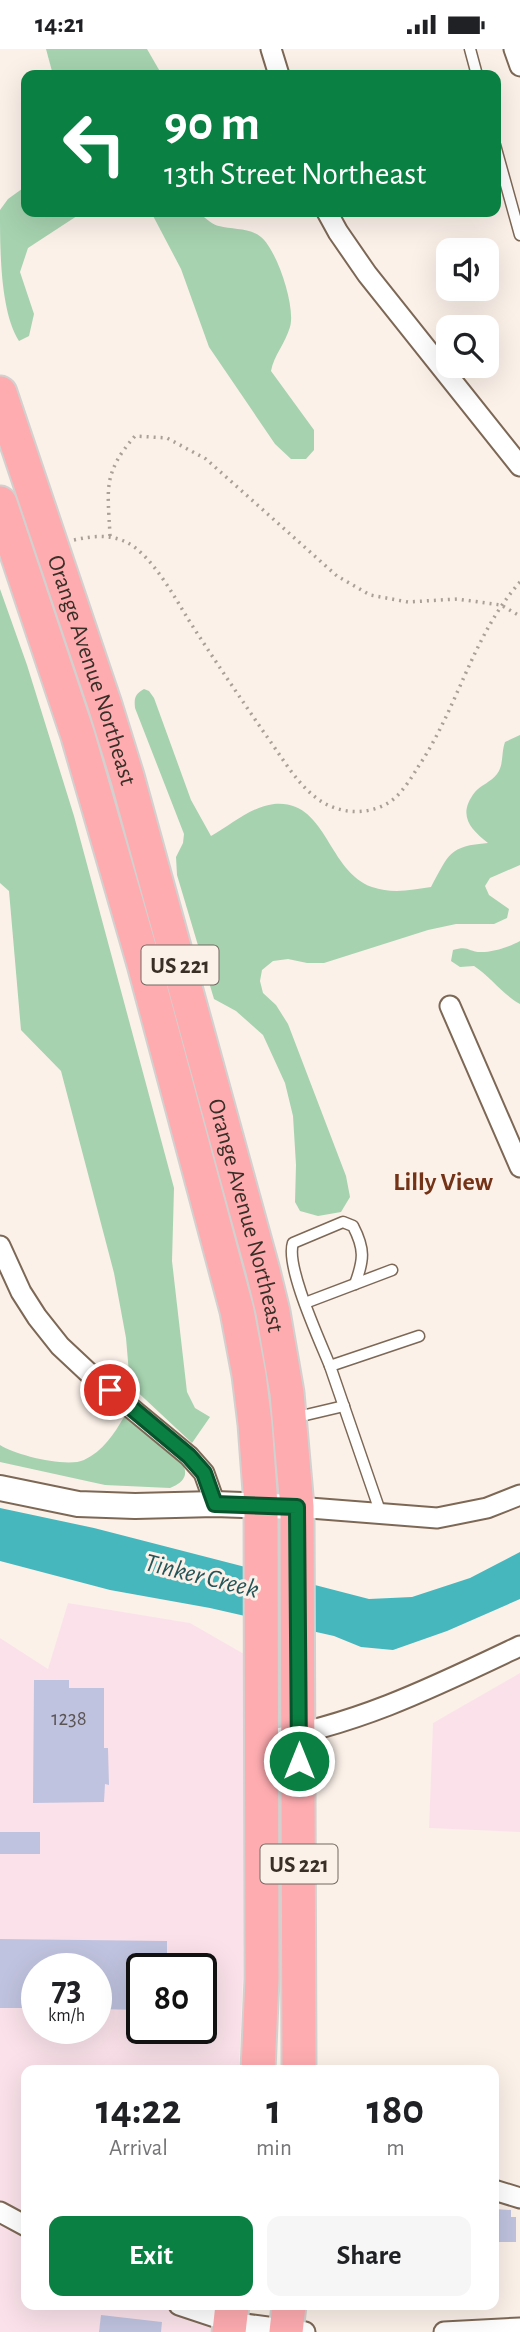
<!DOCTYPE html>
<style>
:root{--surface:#fff;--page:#f6f6f6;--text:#202124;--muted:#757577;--accent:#0b8043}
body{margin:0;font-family:"Alegreya Sans",sans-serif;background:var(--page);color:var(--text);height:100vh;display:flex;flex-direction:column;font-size:26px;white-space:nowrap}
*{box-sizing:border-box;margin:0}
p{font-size:23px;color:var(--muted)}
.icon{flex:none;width:38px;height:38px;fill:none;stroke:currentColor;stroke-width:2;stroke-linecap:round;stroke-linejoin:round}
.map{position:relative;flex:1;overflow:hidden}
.sheet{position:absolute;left:21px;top:2016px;width:478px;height:245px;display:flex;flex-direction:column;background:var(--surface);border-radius:14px;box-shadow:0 7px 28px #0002}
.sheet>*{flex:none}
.banner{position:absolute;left:21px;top:21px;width:480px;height:147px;border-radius:14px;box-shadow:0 7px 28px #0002;background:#0b8043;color:#fff;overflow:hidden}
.tools{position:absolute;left:436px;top:189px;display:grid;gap:14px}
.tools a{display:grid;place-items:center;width:63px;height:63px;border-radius:14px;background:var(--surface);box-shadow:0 7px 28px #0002;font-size:35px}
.speed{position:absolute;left:21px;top:1904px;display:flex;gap:14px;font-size:35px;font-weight:700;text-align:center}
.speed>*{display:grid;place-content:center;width:91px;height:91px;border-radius:50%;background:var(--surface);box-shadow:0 7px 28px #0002;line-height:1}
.speed small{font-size:18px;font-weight:400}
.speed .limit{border:4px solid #111;border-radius:10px;background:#fff;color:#111}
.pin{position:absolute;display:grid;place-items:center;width:60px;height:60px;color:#fff;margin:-30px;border:4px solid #fff;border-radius:50%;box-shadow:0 2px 7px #0007}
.me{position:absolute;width:77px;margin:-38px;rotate:0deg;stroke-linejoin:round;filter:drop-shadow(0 0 5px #0008)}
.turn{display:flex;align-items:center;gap:24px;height:147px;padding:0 28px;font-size:32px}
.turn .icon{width:91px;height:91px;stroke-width:2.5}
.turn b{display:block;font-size:49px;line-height:60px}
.eta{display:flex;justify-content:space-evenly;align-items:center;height:119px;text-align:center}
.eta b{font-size:42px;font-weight:600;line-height:49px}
.button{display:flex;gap:14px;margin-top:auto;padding:14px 28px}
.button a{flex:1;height:80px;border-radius:14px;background:var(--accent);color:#fff;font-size:28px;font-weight:600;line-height:80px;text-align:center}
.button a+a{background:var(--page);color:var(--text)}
.status{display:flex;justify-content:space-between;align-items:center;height:49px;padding:0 35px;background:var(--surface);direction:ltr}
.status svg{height:19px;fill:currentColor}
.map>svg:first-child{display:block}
.industrial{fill:#fbe2ea;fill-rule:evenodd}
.green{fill:#a6d2af}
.water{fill:#47b7be}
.building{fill:#c0c3df}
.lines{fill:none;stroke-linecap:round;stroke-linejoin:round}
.service-casing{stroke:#7d6856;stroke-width:13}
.minor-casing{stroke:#7d6856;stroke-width:23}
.tertiary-casing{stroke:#7d6856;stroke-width:28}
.trunk-casing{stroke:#d3d1cf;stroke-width:37}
.path{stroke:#aaa098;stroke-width:3.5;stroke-dasharray:2 5;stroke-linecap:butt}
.service{stroke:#fff;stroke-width:10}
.minor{stroke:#fff;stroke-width:19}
.tertiary{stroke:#fff;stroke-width:24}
.trunk{stroke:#feacb0;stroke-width:33}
.route-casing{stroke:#07532c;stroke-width:18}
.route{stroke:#0b8043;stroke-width:12}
.labels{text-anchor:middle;stroke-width:6;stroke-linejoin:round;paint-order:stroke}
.number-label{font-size:21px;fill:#5b5455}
.shield{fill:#fbf1e9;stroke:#736961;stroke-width:2}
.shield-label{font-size:23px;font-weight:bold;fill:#392f27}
.street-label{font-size:24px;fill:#392f27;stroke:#fbf1e9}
.neighbourhood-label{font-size:26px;font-weight:bold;fill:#743317;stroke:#fbf1e9}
.water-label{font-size:26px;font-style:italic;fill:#255558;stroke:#fbf1e9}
</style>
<div class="status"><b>14:21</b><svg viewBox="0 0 49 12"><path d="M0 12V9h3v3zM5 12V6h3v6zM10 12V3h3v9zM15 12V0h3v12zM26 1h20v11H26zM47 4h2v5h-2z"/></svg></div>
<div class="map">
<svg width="520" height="2283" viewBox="0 0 520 2283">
<rect width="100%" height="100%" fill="#fbf1e9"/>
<g class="industrial">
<path d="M68 1554 190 1574 244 1605 243 1929 239 2021H26V2256H213L210 2283H0V1589L48 1620ZM37 1920H96V1979H37ZM142 1920H201V1979H142Z"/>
<path d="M520 1624V1783L429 1779 433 1674Z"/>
</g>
<g class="green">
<path d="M46 0H147L162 26H53Z"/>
<path d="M26 137V163H83L28 199 20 223 34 265 29 287 19 292C0 262 0 200 0 161L8 150Z"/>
<path d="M151 163H201V166C207 170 213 176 219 177 232 181 249 178 261 188 277 201 296 258 290 278 285 295 274 306 271 322L314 381V401L306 410H291L275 395 209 298 181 220Z"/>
<path d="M0 540 27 616 74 767 174 1139 172 1212 187 1343 195 1359 210 1368 192 1394 130 1336 126 1289 114 1224 61 1022 21 981 9 842 0 834Z"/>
<path d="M144 640 149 642 154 649 191 751 211 787C231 776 250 758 274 755 327 750 327 822 372 838 392 845 412 841 431 838 449 805 449 797 488 794 470 780 457 766 475 743 481 736 491 733 497 725 504 716 501 704 505 693L520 686V816L490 829 485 837 489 846 509 860 507 869 494 875H456L428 881 324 914H307L288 910 273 912 262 921 260 932 263 944 276 956 288 975 346 1127 350 1148 341 1163 318 1167 300 1162 295 1153 296 1116 293 1067 285 1034 263 986 236 962 214 950 177 826 176 808 183 794 184 785 135 659C134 649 135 645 144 640Z"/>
<path d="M520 892V955C502 945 491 928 474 917L460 918 451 912 453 901C469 896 468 903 481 903 493 903 509 898 520 892Z"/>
<path d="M124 1368C138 1370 147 1380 157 1389 173 1402 204 1426 170 1439L105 1436 0 1413V1396C15 1406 67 1419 84 1411 103 1402 114 1385 124 1368Z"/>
</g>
<path class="water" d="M0 1459 94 1479 369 1550 412 1548 470 1529 520 1503V1550L447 1582 393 1601 361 1598 334 1587 210 1559 110 1541 0 1512Z"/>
<g class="building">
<path d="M34 1631H69V1639H104V1699H108L109 1736 105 1735 104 1753 33 1754Z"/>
<rect x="0" y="1783" width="40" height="22"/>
<path d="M0 1890 167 1892V1920H142V1961L96 1960V1920H37V1959H0Z"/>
<path d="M494 2160 511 2161V2168H516V2193H494Z"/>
<path d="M101 2266 162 2273 161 2283H99Z"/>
</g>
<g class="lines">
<defs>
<g id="service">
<path d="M470 0 477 26"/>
<path d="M495 96 520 186"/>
<path d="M305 1254 392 1221"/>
<path d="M330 1317C320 1292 285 1217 293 1194L343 1173 353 1177C365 1200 364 1211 355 1235"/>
<path d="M293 1369 344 1357"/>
<path d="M381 1465 330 1317 419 1287"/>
</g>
<g id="minor">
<path d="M271 0 279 26"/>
<path d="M514 0 520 17"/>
<path d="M327 163 338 183 367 225 520 417"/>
<path d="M450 957 520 1118"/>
<path d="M0 1197 21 1243 37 1268 60 1297 91 1326 189 1407 204 1424 215 1455"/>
<path d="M297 1458 437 1469 487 1459 520 1446"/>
<path d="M260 1692C355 1677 434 1638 520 1597"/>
<path d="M494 2141 520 2149"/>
<path d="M0 2163 26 2177"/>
<path d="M179 2256 230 2273 305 2283"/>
<path d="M444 2283 520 2279"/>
</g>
<path id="tertiary" d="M0 1439 78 1455 135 1457 215 1455 297 1458"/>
<g id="trunk">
<path id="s1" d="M0 344 105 656 127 727 263 1222 273 1263 287 1344 297 1458 299 2021"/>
<path d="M0 454 78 687 144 915 237 1262 249 1326 255 1375 261 1456 262 1930 258 2021"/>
<path d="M229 2283 232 2256"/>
<path d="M286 2283 289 2256"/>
</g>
</defs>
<use href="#service" class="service-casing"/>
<use href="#minor" class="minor-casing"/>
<use href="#tertiary" class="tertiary-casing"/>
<use href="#trunk" class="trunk-casing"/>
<g class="path">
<path d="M110 487C108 440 102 425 135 387L167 389 206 410 337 527 370 546 408 553 457 550 501 556 520 567"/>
<path d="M74 491C92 487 109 485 126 493 151 505 174 547 188 570 213 609 239 647 265 685 280 705 294 731 314 747 337 767 374 768 396 748 405 739 412 728 418 718 458 659 472 587 520 533"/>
</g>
<use href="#service" class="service"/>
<use href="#minor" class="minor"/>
<use href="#tertiary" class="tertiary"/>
<use href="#trunk" class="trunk"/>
</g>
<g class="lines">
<defs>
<path id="route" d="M110 1341 189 1407 204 1424 215 1455 297 1458 299 1712"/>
</defs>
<use href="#route" class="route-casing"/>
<use href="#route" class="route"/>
</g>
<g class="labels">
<g class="number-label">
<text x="69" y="1676">1238</text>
</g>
<g class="shield">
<rect x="141.5" y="896.5" width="77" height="39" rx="5"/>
<rect x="260.5" y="1795.5" width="77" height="39" rx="5"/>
</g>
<g class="shield-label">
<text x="180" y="924">US 221</text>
<text x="299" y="1823">US 221</text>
</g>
<g class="street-label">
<text dy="8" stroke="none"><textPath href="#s1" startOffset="292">Orange Avenue Northeast</textPath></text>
<text dy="8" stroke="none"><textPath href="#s1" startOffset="859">Orange Avenue Northeast</textPath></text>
</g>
<g class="neighbourhood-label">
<text x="443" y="1141">Lilly View</text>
</g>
<g class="water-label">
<text transform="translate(202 1526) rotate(14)" y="9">Tinker Creek</text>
</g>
</g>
</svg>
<div class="tools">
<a><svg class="icon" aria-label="sound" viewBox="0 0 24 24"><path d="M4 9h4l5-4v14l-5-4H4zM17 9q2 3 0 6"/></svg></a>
<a><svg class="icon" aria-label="search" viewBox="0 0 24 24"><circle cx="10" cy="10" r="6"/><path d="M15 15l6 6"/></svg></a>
</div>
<div class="speed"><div>73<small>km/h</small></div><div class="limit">80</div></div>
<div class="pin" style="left:110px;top:1341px;background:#d93025"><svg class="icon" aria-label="arrive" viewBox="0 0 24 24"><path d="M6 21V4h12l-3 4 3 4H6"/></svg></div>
<svg class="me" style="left:299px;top:1712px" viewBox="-20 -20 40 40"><circle r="17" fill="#0b8043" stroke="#fff" stroke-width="3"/><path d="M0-11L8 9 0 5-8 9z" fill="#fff"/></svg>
<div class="banner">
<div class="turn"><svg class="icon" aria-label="left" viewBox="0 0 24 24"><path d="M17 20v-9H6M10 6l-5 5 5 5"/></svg><div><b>90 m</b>13th Street Northeast</div></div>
</div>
<section class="sheet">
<div class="eta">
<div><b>14:22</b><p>Arrival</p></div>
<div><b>1</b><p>min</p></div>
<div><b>180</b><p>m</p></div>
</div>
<div class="button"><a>Exit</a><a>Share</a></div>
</section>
</div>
